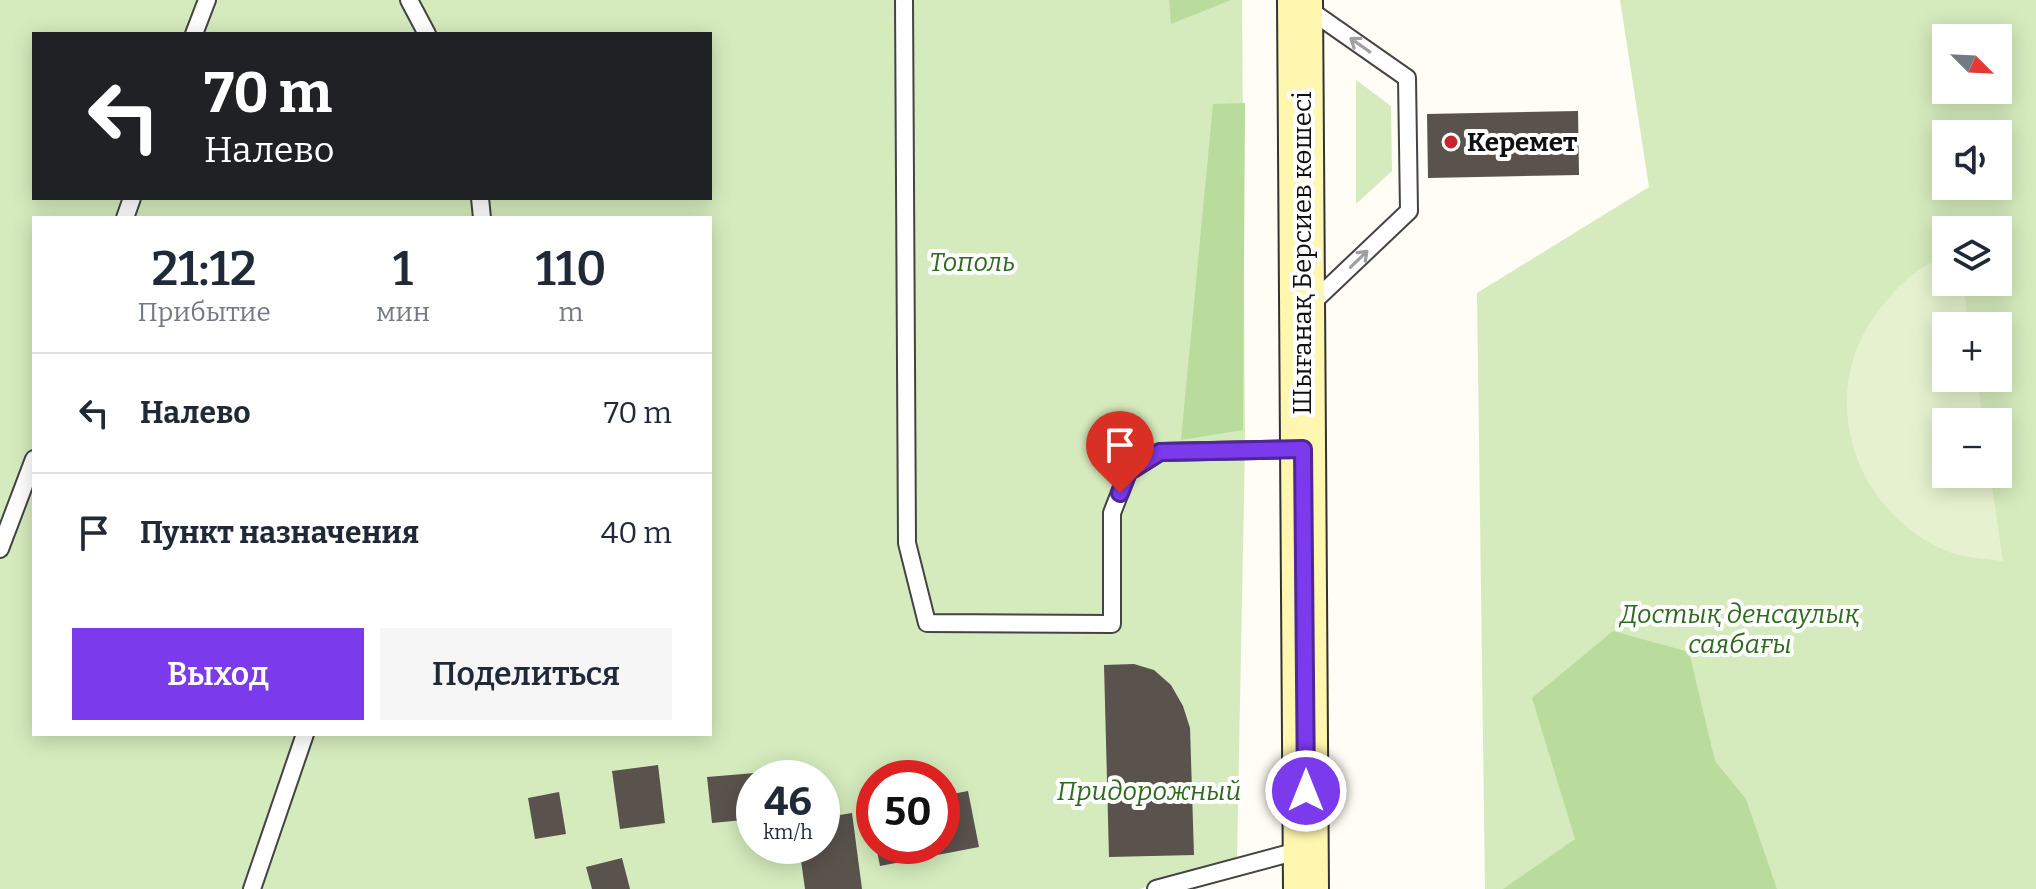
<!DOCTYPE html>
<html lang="ru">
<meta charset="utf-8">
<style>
:root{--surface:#fff;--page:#f6f6f7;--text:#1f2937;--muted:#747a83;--line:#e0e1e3;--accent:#7c3aed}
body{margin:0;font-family:Bitter,serif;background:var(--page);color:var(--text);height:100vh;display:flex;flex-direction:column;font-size:30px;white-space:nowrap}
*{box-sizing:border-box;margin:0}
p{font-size:26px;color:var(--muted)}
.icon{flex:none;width:44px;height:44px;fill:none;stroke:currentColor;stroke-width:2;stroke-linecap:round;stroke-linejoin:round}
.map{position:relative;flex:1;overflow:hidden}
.details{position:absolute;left:32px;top:216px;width:680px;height:520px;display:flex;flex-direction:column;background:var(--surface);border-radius:0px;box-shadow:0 4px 20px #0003}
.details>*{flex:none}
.guide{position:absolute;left:32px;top:32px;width:680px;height:168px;border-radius:0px;box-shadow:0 4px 20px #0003;background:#202124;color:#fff;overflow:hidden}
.needle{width:52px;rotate:114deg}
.fabs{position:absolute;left:1932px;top:24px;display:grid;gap:16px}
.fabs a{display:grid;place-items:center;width:80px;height:80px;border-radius:0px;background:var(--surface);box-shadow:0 4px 20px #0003;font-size:40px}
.speed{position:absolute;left:736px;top:760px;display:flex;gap:16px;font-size:40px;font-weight:700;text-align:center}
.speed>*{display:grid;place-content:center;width:104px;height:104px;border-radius:50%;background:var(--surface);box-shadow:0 4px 20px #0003;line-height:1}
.speed small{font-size:20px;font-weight:400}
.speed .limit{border:12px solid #d22;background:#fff;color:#111}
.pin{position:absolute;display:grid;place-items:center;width:68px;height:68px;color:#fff;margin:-82px -34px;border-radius:50% 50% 50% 0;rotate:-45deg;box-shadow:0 0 8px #0007}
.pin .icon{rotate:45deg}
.me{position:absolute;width:88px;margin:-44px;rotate:0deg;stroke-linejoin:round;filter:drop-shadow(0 0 6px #0008)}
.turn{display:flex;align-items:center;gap:28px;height:168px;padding:0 40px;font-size:36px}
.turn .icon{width:104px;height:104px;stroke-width:2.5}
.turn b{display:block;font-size:56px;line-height:68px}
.eta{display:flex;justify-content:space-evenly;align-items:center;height:136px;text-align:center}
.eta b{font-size:48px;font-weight:600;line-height:56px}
.action{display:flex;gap:16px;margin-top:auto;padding:16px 40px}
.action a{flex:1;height:92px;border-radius:0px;background:var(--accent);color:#fff;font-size:32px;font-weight:600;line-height:92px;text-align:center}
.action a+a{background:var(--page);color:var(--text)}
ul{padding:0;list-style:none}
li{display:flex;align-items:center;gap:24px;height:120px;padding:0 40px;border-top:2px solid var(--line)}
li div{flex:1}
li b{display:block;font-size:30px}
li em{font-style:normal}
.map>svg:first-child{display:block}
.green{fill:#d5ebbd;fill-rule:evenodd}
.forest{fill:#b9dc9c}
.pitch{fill:#e6f2cf}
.building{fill:#5a524d}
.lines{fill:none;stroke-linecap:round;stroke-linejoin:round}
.lane-casing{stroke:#444;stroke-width:20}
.secondary-casing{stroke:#333;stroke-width:48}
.lane{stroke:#fff;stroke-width:16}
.secondary{stroke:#fff6b0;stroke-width:44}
.oneway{stroke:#a0a0a0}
.route-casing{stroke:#51269a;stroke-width:20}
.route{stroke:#7c3aed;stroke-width:14}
.poi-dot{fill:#c4262e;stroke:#fff;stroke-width:3}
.labels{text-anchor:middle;stroke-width:8;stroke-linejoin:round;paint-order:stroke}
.poi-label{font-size:26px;font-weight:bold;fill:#111;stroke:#fff;text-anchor:start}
.street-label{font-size:26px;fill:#111;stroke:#fff}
.park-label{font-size:26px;font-style:italic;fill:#2f6b1f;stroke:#fff}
</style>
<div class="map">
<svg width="2036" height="889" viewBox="0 0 2036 889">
<rect width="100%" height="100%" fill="#fffdf5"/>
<g class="green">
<path d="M0 0H1242L1245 443 1237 858 1140 889H0ZM34 34H710V198H34ZM34 218H710V734H34ZM754 778H822V846H754ZM874 778H942V846H874Z"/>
<path d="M1620 0H2036V889H1485L1477 293 1649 187ZM1946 38H1998V90H1946ZM1946 134H1998V186H1946ZM1946 230H1998V282H1946ZM1946 326H1998V378H1946ZM1946 422H1998V474H1946Z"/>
<path d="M1356 80 1391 106 1392 171 1356 204Z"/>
</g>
<g class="forest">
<path d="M1169 0H1231L1171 24Z"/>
<path d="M1245 103 1243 430 1181 440 1213 104Z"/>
<path d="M1613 631 1689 652 1715 761 1746 799 1777 889H1503L1575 839 1532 698Z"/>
</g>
<path class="pitch" d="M1946 257V282H1963L1969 326H1946V378H1977L1983 422H1946V474H1990L2003 561C1986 559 1965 558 1949 552 1852 513 1814 391 1880 309 1896 288 1919 264 1946 257Z"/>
<g class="building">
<path d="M1578 111 1579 175 1428 178 1427 114Z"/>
<path d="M1134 664 1154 670 1171 685 1183 706 1190 728 1194 855 1109 857 1104 665Z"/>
<path d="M658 765 665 823 620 829 612 771Z"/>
<path d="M766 772 767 778H754V819L712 823 707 777Z"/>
<path d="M968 791 979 847 880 866 876 846H942V796Z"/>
<path d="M559 792 566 834 535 839 528 798Z"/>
<path d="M852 813 862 889H805L799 846H822V818Z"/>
<path d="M622 858 630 889H592L586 867Z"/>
</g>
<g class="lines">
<defs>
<g id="lane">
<path d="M409 0 427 34"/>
<path d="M904 0 907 543 927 623 1112 624V513L1128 472 1160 452 1303 449"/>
<path d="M1304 6 1407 78 1409 211 1309 306"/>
<path d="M194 34 207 0"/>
<path d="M480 198 482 218"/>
<path d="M125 218 132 198"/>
<path d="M0 549 34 459"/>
<path d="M252 889 305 734"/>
<path d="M1156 889 1305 849"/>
</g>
<path id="secondary" d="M1300 0 1306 889"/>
</defs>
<use href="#lane" class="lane-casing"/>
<use href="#secondary" class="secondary-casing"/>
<use href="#lane" class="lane"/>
<use href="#secondary" class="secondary"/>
</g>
<defs><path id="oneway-shaft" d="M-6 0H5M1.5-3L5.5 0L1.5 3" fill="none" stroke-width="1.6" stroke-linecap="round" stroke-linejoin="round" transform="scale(2)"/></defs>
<g class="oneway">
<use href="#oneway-shaft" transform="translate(1360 45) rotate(-145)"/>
<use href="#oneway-shaft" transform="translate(1359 259) rotate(-44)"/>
</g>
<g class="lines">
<defs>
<path id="route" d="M1120 493 1128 472 1160 452 1303 449 1306 791"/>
</defs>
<use href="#route" class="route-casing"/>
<use href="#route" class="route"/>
</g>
<circle class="poi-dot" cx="1451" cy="142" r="8"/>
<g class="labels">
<g class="poi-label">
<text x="1467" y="151">Керемет</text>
</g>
<g class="street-label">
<text transform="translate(1302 253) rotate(-90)" y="9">Шығанақ Берсиев көшесі</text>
</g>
<g class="park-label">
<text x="972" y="271">Тополь</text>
<text x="1740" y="623">Достық денсаулық<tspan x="1740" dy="30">саябағы</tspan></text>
<text x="1149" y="800">Придорожный</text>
</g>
</g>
</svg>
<div class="fabs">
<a><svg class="needle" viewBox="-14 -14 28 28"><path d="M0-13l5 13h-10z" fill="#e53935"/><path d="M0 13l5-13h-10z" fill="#747a83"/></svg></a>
<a><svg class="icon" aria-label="sound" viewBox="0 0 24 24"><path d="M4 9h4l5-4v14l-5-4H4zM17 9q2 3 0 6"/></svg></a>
<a><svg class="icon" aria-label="layers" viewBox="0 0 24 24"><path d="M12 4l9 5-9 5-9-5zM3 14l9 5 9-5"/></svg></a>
<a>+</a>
<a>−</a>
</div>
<div class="speed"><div>46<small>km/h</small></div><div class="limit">50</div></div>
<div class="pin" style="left:1120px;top:493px;background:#d93025"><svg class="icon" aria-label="arrive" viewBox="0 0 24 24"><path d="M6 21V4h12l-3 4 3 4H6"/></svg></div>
<svg class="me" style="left:1306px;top:791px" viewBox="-20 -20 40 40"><circle r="17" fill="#7c3aed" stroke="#fff" stroke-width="3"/><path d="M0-11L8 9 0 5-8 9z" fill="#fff"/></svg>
<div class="guide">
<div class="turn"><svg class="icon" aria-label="left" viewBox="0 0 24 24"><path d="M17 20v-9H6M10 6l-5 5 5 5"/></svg><div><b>70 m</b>Налево</div></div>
</div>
<section class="details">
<div class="eta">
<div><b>21:12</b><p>Прибытие</p></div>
<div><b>1</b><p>мин</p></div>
<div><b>110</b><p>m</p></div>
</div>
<ul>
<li><svg class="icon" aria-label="left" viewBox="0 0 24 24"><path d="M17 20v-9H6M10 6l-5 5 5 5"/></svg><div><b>Налево</b></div><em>70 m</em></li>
<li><svg class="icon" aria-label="arrive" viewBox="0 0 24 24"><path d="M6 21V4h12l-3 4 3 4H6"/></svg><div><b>Пункт назначения</b></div><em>40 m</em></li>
</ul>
<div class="action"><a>Выход</a><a>Поделиться</a></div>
</section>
</div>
